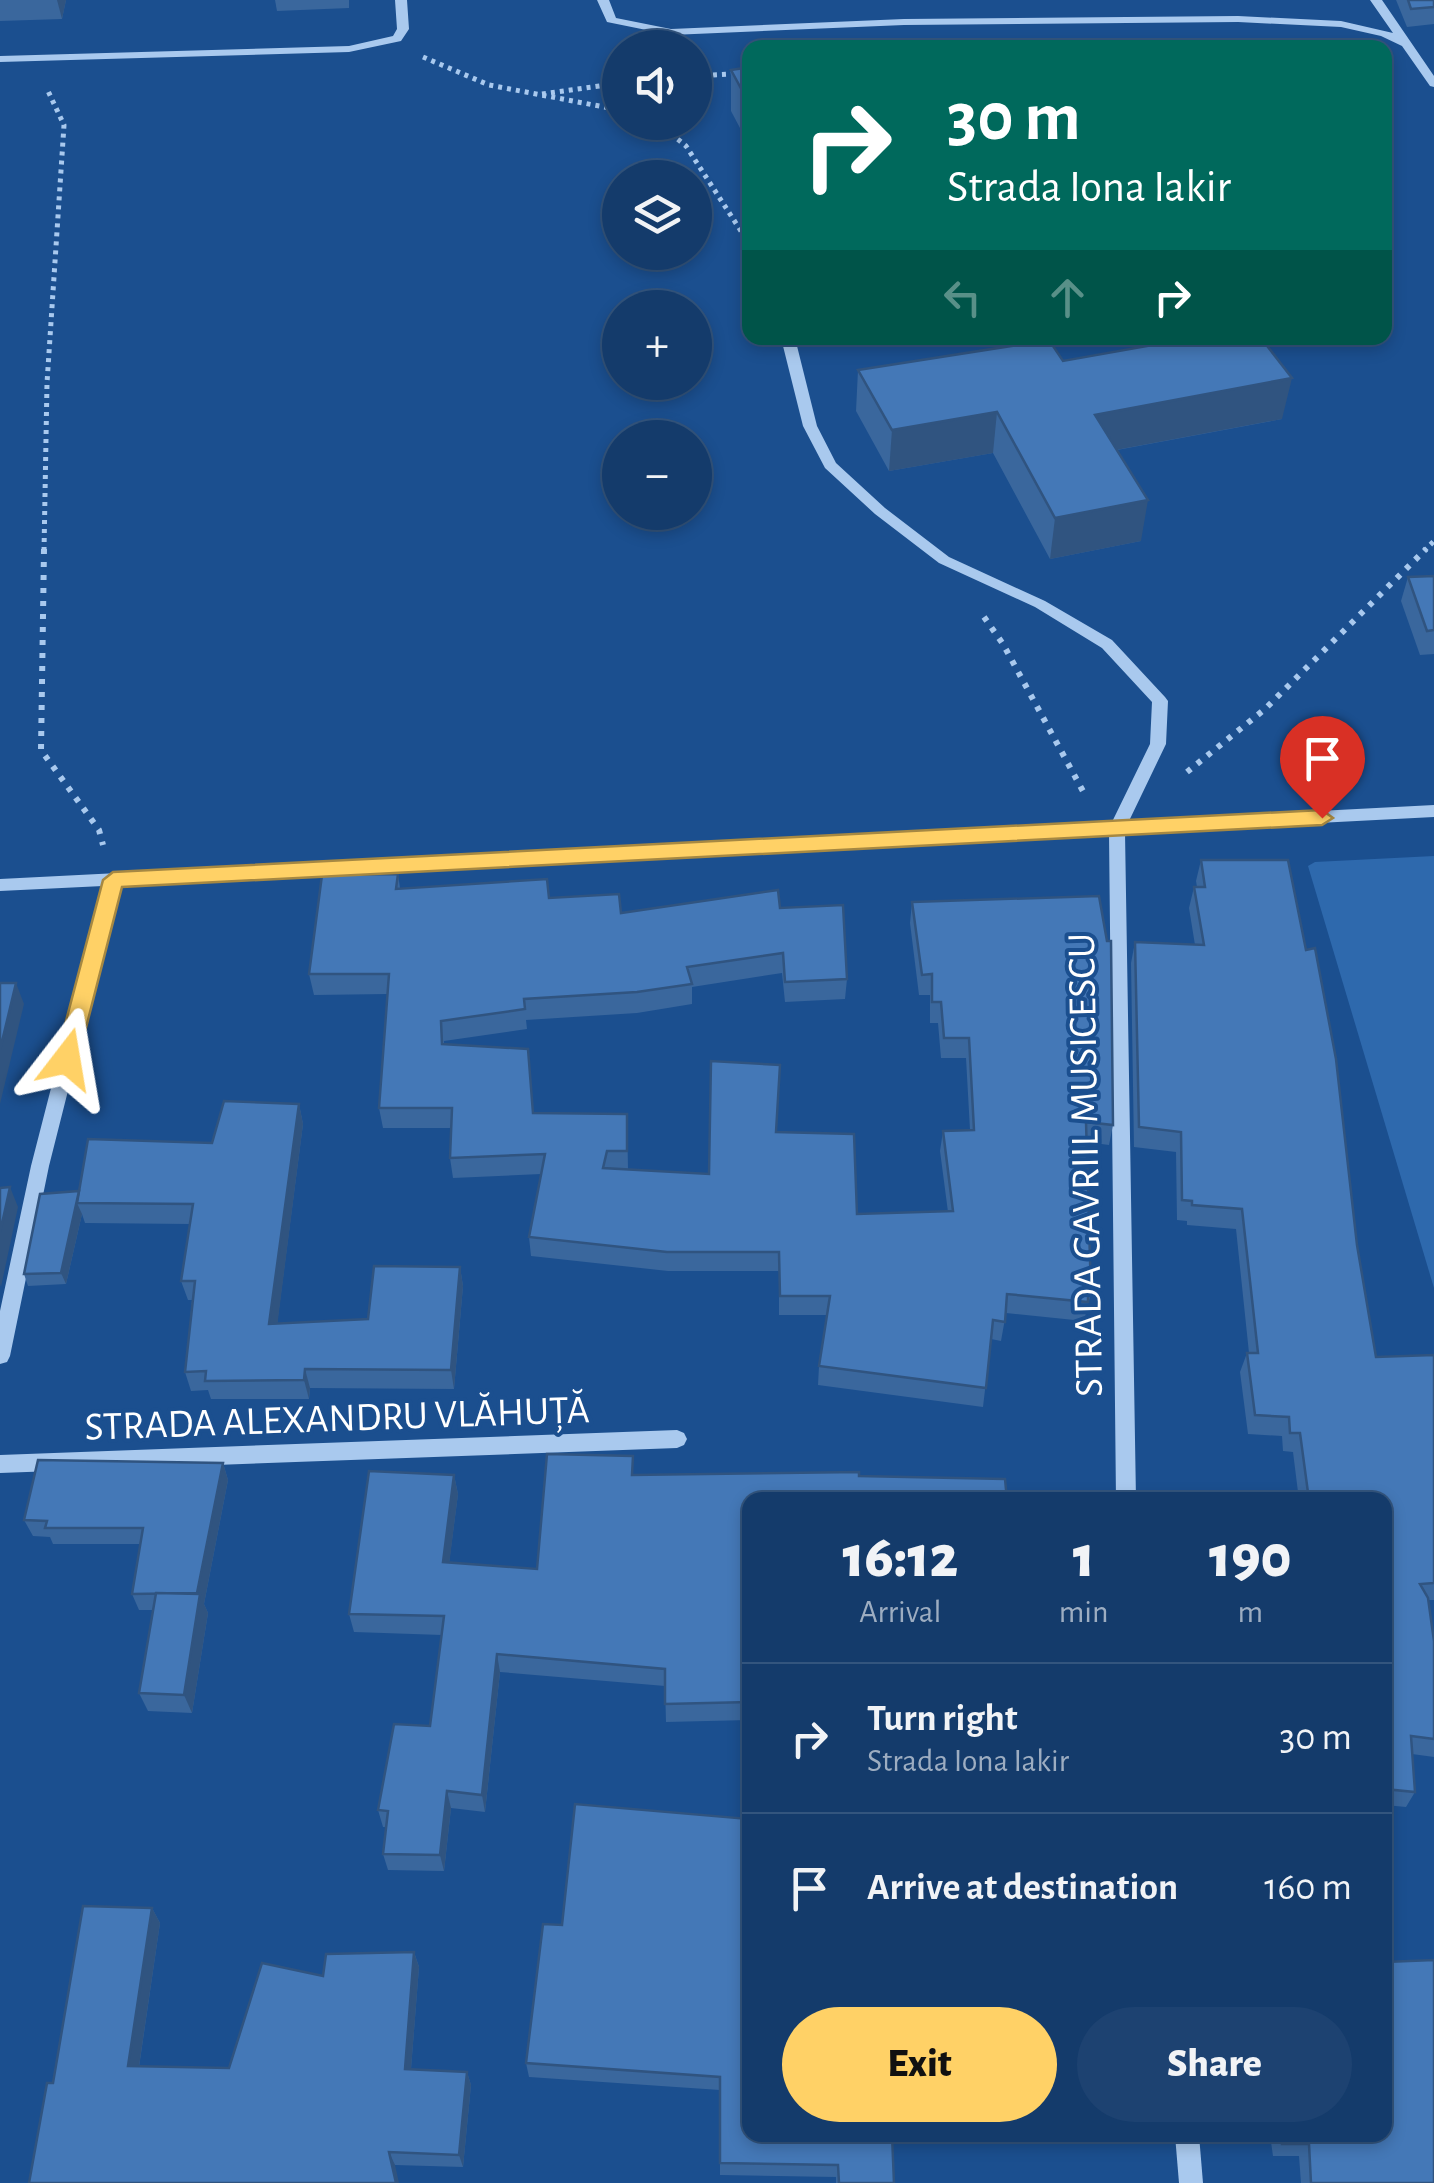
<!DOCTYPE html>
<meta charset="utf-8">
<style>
:root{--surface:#143b6b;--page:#1d4271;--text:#f1f3f6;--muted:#9dadc1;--line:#33557e;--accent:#ffd166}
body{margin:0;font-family:"Alegreya Sans",sans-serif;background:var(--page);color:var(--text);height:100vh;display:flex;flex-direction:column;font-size:38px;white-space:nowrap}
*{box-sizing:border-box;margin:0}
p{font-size:32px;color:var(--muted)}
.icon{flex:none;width:55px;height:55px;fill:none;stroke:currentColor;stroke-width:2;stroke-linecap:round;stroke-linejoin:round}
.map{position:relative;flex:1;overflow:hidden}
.panel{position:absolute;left:742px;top:1492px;width:650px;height:650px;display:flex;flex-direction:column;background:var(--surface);border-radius:20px;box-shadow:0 5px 15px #0003,0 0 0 2px var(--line)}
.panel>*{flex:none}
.banner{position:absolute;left:742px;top:40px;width:650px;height:305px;border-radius:20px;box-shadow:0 5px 15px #0003,0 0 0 2px var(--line);background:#00695c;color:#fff;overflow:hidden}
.fabs{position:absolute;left:602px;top:30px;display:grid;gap:20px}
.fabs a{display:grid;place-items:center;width:110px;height:110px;border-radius:50%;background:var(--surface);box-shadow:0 5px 15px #0003,0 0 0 2px var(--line);font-size:50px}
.pin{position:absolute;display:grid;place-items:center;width:85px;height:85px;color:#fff;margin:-102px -42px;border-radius:50% 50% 50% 0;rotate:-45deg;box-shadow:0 0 10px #0007}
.pin .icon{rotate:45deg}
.me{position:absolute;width:110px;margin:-55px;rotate:14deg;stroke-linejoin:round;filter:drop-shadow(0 0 8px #0008)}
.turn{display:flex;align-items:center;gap:35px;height:210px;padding:0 40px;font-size:45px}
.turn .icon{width:130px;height:130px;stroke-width:2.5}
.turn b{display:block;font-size:70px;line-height:85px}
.lanes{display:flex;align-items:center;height:95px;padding:0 40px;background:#0003;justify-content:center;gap:50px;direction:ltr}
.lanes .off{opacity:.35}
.eta{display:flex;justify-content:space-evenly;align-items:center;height:170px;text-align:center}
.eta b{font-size:60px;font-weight:800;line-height:70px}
.cta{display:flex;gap:20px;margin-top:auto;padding:20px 40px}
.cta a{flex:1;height:115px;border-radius:60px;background:var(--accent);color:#111;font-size:40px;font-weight:800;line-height:115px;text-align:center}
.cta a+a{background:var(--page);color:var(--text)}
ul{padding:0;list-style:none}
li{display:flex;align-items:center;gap:30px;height:150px;padding:0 40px;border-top:2px solid var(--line)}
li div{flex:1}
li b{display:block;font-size:38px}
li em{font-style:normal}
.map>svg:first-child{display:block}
.green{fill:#2e69ad}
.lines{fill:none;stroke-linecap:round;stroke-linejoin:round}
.path-far1{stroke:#a9c9ee;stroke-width:5;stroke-dasharray:4 5;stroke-linecap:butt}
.path{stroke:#a9c9ee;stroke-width:6;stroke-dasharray:5 8;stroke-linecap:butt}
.minor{fill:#a9c9ee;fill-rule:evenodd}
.wall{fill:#3a679d}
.shaded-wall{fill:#305480}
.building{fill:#4478b7;stroke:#305480;stroke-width:2.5}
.route{fill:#ffd166;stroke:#a68842;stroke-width:2.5}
.labels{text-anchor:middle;stroke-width:8;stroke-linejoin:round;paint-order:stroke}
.street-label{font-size:40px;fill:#fff;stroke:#1b4f8f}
</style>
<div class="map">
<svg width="1434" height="2183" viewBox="0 0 1434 2183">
<rect width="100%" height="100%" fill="#1b4f8f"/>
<path class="green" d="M1434 856V1288L1308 866 1315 862Z"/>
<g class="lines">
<g class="path-far1">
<path d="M423 57 489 85 620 110"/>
<path d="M695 76 750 73"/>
<path d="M542 94 620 83"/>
<path d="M657 122 686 146 750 245"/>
<path d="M44 551 47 383 64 125 48 91"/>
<path d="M1424 551 1434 541"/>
</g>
<g class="path">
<path d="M44 549 41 750 99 830 103 845"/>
<path d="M984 617 1003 644 1084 793"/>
<path d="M1187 772 1265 709 1426 549"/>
</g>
<g class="minor">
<path d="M395 0H407L409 29 401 41 349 52 0 62V56L349 46 393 36 397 29Z"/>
<path d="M597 0H609L616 18 671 29 904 19 1238 16 1341 21 1393 33 1370 0H1382L1434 76V87L1430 86 1402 46 1381 36 1341 27 1238 22 904 25 671 35 607 22Z"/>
<path d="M781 338H795L817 426 836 463 885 508 949 557 1045 601 1112 640 1165 697 1168 701 1166 744 1129 821 1434 805V817L1125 833 1136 1500H1116L1109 833 120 885 49 1166 10 1356 7 1362 0 1364V1311L31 1166 103 886 0 891V879L1112 822 1150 744 1152 702 1102 648 1035 607 939 563 875 514 825 468 803 426Z"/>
<path d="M677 1430 684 1433 687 1439 684 1445 677 1448 0 1473V1455Z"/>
<path d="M1175 2135H1199L1203 2183H1179Z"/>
</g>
</g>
<g class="wall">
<path d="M0 0H66L62 19 0 21Z"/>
<path d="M275 0H349V8L277 11Z"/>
<path d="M1396 0H1434V24L1407 27Z"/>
<path d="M750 67V147L731 111V70Z"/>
<path d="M1144 338H1261L1282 419 1117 450 1141 541 1050 559 993 453 889 471 856 411 858 370 1063 361 1150 346Z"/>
<path d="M1434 576V654L1420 655 1401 601 1408 577Z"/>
<path d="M1201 860 1357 1245 1376 1357 1434 1355V1600H1428L1434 1641V1757L1412 1754 1415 1792 1406 1807 1385 1805V1500H1299L1293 1452 1283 1451 1282 1436 1248 1434 1240 1372 1247 1353H1249L1236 1229 1187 1225V1221L1177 1220 1176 1152 1134 1147 1131 963 1135 942 1195 945 1189 908 1194 887H1197L1196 881Z"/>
<path d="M398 874 400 888 549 898 621 913 780 908 847 979 845 999 785 1002 782 973 692 987V1004L637 1013 526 1020 527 1029 444 1041V1044L534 1113 627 1114 628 1169 709 1174 776 1132 857 1214 948 1212 940 1151 943 1131 970 1130 966 1058H941L938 1023H930V995H919L910 923 912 902 1113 1125 1109 1145 1086 1142 1091 1293 1084 1321 1006 1313 1001 1341 991 1339 983 1407 818 1385 819 1366 827 1315H779V1271H668L531 1256 529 1237 541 1174 453 1178 450 1158 451 1128H383L379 1108 388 994 314 995 309 974Z"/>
<path d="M299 1104 303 1124 277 1324 368 1319 460 1267 463 1286 454 1389 310 1388 309 1399H211L208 1390 191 1391 185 1372 192 1300H188L181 1281 190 1224 85 1223 82 1214 66 1284 28 1286 24 1274 79 1191 212 1143Z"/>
<path d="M223 1463 228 1480 204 1604 208 1613 192 1713 148 1711 139 1693 153 1610H139L132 1594 140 1544H53L50 1537 33 1536 24 1520Z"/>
<path d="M454 1475 458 1494 449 1563 537 1569 634 1475 750 1500V1720L666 1722 665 1686 500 1672 485 1812 451 1808 444 1871 388 1870 383 1854 386 1827H383L378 1810 430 1726 442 1635 354 1632 349 1614Z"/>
<path d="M748 1819 750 2135 894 2183H836V2177L720 2175V2090L529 2077 526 2063 562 1925Z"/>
<path d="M152 1908 160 1923 139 2067 229 2068 323 1976 414 1952 419 1967 411 2069 467 2072 471 2085 463 2167 395 2165 53 2083Z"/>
<path d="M1270 2135H1385L1434 2183H1301L1299 2156H1273Z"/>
</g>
<g class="shaded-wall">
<path d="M57 0H66L62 19Z"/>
<path d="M1292 378 1282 419 1089 455 1095 415Z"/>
<path d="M997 412 993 453 889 471 892 430Z"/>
<path d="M1148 500 1141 541 1050 559 1055 518Z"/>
<path d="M16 983 24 1004 0 1104V1050Z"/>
<path d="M299 1104 303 1124 275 1343 269 1324Z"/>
<path d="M10 1187 18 1207 1 1287 0 1284V1233Z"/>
<path d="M77 1203 82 1214 66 1284 61 1273Z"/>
<path d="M460 1267 463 1286 454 1389 451 1370Z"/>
<path d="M305 1369 310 1388 309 1399 304 1380Z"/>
<path d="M223 1463 228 1480 204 1604 208 1613 192 1713 184 1695 197 1593Z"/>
<path d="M454 1475 458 1494 447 1581 443 1562Z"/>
<path d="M497 1654 500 1672 485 1812 482 1795Z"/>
<path d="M447 1791 451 1808 444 1871 440 1855Z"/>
<path d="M152 1908 160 1923 137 2080 128 2066Z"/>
<path d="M414 1952 419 1967 410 2082 405 2069Z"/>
<path d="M467 2072 471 2085 463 2167 459 2155Z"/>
<path d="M389 2152 395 2165 399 2183H396Z"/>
</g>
<g class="building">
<path d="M1408 0H1434V7L1411 9Z"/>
<path d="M750 67V105L731 70Z"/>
<path d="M1179 338H1261L1292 378 1095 415 1148 500 1055 518 997 412 892 430 858 370 1049 340 1063 361 1181 340Z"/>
<path d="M1434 576V630L1427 631 1408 577Z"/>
<path d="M1201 860H1288L1306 950 1315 948 1336 1059 1357 1245 1376 1357 1434 1355V1583L1420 1584 1428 1598 1434 1641V1739L1411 1736 1415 1792 1385 1789V1500H1309L1300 1433H1290L1289 1417 1255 1415 1247 1353H1258L1242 1209 1192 1205V1201L1182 1200 1181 1132 1139 1127 1135 942 1204 945 1194 887H1205Z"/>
<path d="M398 874 396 889 547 879 549 898 619 894 621 913 778 890 780 908 843 905 847 979 785 982 783 953 687 967 692 984 637 992 524 999 525 1009 441 1021 442 1044 528 1049 533 1113 627 1114V1151H607L603 1168 709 1174 711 1061 780 1065 776 1132 854 1134 857 1214 953 1211 943 1131 974 1130 969 1038H944L941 1002H932V974L922 975 912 902 1099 896 1107 941H1111L1113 1125 1086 1122 1091 1293H1088V1302L1007 1294 1005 1322 993 1320 986 1388 819 1366 830 1296H780L779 1252H667L529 1237 545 1154 450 1158 452 1108H379L389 974H309L322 875Z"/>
<path d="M0 983H16L0 1050Z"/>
<path d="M224 1101 299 1104 269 1324 368 1319 374 1266 460 1267 451 1370 305 1369 304 1380 205 1381 206 1371 185 1372 195 1281H181L193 1204 77 1203 88 1139 212 1143Z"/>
<path d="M10 1187 0 1233V1188Z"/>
<path d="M79 1191 61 1273 24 1274 40 1194Z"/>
<path d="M547 1454 633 1456 632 1475 859 1472V1476L1005 1479 1007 1500H750V1702L665 1704V1669L497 1654 482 1795 447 1791 440 1855 383 1854 388 1811 378 1810 394 1724 430 1726 444 1616 349 1614 369 1471 454 1475 443 1562 537 1569Z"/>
<path d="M38 1460 223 1463 197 1593 132 1594 143 1528H45L47 1521 24 1520Z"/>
<path d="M156 1593 200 1594 184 1695 139 1693Z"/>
<path d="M750 1773V2135H892L894 2183H839L838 2165 720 2163V2077L526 2063 543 1924 562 1925 575 1804 748 1819Z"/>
<path d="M83 1906 152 1908 128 2066 229 2068 262 1963 323 1976 326 1954 414 1952 405 2069 467 2072 459 2155 389 2152 396 2183H29L47 2083H53Z"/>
<path d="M1434 1960V2183H1311L1309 2144H1282L1281 2135H1385V1962Z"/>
</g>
<path class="route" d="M1322 810 1333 818 1322 825 122 887 78 1059 67 1068 56 1059 103 880 113 872Z"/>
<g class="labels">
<g class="street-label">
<text transform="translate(1084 1165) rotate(-91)" y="14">STRADA GAVRIIL MUSICESCU</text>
<text transform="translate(337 1417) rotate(-2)" y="14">STRADA ALEXANDRU VLĂHUȚĂ</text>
</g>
</g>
</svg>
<div class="fabs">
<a><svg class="icon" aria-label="sound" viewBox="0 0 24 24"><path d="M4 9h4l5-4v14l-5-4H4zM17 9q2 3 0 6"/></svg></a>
<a><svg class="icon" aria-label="layers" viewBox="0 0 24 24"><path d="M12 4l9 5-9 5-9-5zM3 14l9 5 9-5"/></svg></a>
<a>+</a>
<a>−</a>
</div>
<div class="pin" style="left:1322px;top:818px;background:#d93025"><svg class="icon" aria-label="arrive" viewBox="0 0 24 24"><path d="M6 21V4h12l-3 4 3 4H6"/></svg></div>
<svg class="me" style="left:67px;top:1059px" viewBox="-20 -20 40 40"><path d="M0-17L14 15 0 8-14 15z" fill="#ffd166" stroke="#fff" stroke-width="4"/></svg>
<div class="banner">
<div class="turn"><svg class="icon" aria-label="right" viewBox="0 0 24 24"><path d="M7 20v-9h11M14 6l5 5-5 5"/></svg><div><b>30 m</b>Strada Iona Iakir</div></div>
<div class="lanes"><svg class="icon off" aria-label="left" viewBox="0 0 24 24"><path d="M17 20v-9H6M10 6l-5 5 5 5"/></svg><svg class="icon off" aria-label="ahead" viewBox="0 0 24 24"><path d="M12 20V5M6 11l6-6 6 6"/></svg><svg class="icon" aria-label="right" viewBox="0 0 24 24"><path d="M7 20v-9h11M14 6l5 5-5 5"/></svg></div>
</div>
<section class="panel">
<div class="eta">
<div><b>16:12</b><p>Arrival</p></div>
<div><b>1</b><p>min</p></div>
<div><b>190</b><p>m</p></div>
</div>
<ul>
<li><svg class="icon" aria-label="right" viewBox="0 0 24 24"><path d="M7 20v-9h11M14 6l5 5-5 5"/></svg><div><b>Turn right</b><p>Strada Iona Iakir</p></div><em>30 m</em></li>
<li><svg class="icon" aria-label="arrive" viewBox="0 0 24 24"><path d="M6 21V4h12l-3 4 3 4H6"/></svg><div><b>Arrive at destination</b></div><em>160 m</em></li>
</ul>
<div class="cta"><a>Exit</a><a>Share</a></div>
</section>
</div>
